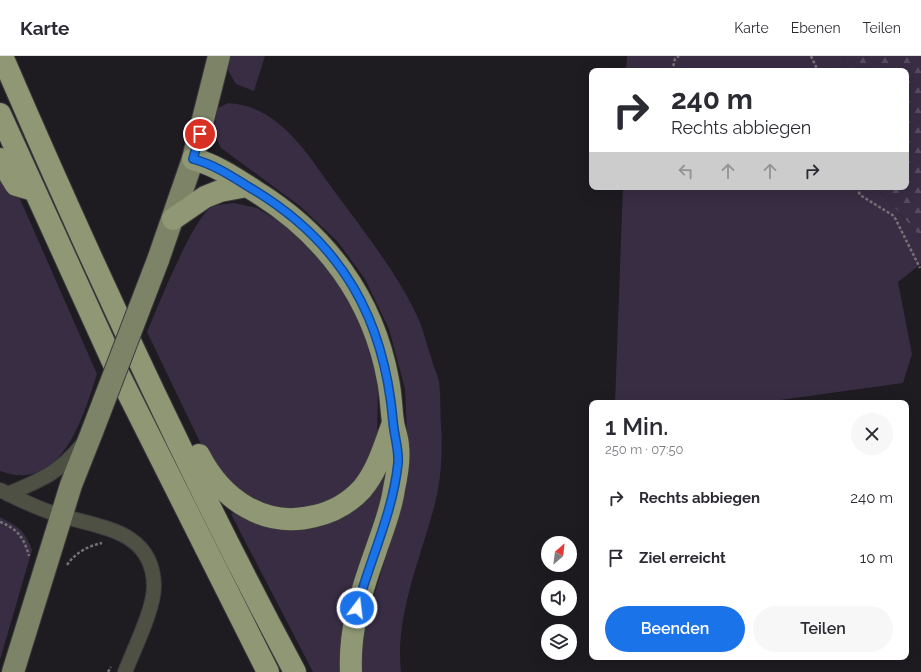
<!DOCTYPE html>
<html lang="de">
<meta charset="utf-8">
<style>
:root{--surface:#fff;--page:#f7f7f7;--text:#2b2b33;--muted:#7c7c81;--line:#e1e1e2;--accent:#1a73e8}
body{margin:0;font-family:Raleway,sans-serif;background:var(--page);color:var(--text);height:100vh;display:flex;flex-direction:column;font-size:15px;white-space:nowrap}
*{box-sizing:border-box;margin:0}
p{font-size:13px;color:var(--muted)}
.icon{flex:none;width:22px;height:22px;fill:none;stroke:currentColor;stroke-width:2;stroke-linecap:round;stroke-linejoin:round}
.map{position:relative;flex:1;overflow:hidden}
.panel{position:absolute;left:589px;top:344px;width:320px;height:260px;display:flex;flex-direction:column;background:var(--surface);border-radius:8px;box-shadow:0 4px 16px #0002}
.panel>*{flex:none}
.banner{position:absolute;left:589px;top:12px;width:320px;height:122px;border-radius:8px;box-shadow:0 4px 16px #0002;background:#fff;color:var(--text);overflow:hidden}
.needle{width:26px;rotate:28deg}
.controls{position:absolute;left:541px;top:480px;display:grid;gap:8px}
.controls a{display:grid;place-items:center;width:36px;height:36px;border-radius:50%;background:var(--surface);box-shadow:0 4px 16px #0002;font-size:20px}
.pin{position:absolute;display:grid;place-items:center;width:34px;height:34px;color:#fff;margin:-17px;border:2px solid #fff;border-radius:50%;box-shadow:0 1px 4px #0007}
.me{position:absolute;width:44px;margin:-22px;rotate:15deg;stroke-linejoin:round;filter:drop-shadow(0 0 3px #0008)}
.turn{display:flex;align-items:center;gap:14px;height:84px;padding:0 16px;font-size:18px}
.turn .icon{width:52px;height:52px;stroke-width:2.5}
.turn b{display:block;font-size:28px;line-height:34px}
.lanes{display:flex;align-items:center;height:38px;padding:0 16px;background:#0003;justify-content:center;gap:20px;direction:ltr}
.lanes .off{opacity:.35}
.round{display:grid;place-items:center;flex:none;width:42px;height:42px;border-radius:21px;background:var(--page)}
.overview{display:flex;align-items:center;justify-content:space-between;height:68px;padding:0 16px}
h1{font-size:24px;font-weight:600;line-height:30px}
.action{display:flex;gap:8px;margin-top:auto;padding:8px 16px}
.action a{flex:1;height:46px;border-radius:24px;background:var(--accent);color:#fff;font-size:16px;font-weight:600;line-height:46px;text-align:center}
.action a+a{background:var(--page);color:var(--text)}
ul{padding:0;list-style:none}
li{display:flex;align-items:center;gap:12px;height:60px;padding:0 16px}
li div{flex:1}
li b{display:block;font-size:15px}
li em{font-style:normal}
header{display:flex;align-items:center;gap:24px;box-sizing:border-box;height:56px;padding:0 20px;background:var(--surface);border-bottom:1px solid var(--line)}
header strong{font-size:19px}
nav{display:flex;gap:22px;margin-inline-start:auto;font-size:14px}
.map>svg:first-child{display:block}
.green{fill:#382d43}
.forest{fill:url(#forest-firs)}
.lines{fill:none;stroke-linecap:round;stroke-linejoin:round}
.minor-casing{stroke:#3b383e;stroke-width:16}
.primary-casing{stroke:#3b383e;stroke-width:24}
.motorway-casing{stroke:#3b383e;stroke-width:24}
.path{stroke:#747176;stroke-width:2.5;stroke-dasharray:3 2;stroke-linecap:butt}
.minor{stroke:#4d5042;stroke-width:14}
.primary{stroke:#7d8366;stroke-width:22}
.motorway{stroke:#909774;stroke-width:22}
.primary-bridge-casing{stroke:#3b383e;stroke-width:24;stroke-linecap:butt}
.primary-bridge{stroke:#7d8366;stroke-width:22}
.route-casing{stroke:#114b97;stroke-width:10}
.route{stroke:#1a73e8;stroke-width:7}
</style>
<header>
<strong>Karte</strong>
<nav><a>Karte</a><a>Ebenen</a><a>Teilen</a></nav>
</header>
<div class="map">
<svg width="921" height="616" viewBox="0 0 921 616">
<defs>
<pattern id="forest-firs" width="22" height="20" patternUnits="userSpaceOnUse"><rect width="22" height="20" fill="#382d43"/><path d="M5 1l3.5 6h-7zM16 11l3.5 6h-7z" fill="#554c5e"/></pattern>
</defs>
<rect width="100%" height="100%" fill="#1e1b21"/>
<g class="green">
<path d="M231 0H265L254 35 236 28 228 14Z"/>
<path d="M627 0H843L846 15H626Z"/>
<path d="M228 47C280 50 307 98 335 136 365 177 399 219 420 266 424 277 427 290 431 301 433 309 437 318 439 326 441 340 440 356 441 369 443 398 441 427 433 455 419 506 395 562 401 616H362L361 614 365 570 406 435 408 403 405 333 389 273 365 223 337 185 300 150 221 92C213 77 214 68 218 52Z"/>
<path d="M0 112 20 143 97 318C83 361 62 438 0 415Z"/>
<path d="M623 131H876L921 181V208L898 226 912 298 903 327 758 347H615Z"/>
<path d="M234 147 257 152 289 172 334 220 363 273 378 330 377 385 365 415 345 436 315 454 259 450 210 407 147 276C157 253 193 161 212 151 218 148 227 148 234 147Z"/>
<path d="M391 401 344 616H313L231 458 236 455 283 473 313 472 327 468Z"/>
<path d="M0 461C18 471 25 474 32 494L0 604Z"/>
</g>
<path class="forest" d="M843 0H921V181L876 131H906V15H846Z"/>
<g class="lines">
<defs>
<g id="minor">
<path d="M0 434C19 443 38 453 59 459 99 472 153 473 154 530 154 553 134 593 125 616"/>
<path d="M8 438C40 424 58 418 81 390"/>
</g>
<g id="primary">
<path d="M158 204 193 103 219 0"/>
<path d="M13 616 71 429 92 376"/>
</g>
<g id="motorway">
<path d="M2 0C92 209 188 416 295 616"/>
<path d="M0 58 117 315 268 616"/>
<path d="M0 103 16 129 30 133"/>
<path d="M193 103C216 109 235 122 255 135 325 178 373 242 388 324 391 338 391 352 393 366 394 374 398 382 398 390 400 403 397 419 394 433 391 455 382 476 375 497 361 536 349 574 351 616"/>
<path d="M173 163 205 141 220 135 247 130"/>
<path d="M199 399C222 444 265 473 315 460 333 456 350 446 362 433 378 414 384 390 393 367"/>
</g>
</defs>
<use href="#minor" class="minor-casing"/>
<use href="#primary" class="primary-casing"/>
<use href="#motorway" class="motorway-casing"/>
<g class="path">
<path d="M811 0 818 15"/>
<path d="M672 15 675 3 679 0"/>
<path d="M857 131 860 139 894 160 920 212"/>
<path d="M0 466C18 473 24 482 29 500"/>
<path d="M67 509C75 497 88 490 102 487"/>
<path d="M108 616 111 611"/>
</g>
<use href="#minor" class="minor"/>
<use href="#primary" class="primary"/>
<use href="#motorway" class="motorway"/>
<defs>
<path id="primary-bridge" d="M92 376 158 204"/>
</defs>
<use href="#primary-bridge" class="primary-bridge-casing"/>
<use href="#primary-bridge" class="primary-bridge"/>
</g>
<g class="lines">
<defs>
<path id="route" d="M200 78 193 103C216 109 234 122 254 134 343 188 384 263 393 365 394 380 399 392 398 407 393 457 370 503 357 552"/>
</defs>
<use href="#route" class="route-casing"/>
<use href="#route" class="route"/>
</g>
</svg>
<div class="controls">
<a><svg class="needle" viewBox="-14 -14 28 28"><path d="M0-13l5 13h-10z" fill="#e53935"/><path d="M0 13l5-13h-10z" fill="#7c7c81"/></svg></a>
<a><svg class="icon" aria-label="sound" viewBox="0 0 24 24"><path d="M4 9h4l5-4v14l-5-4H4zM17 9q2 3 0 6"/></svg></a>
<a><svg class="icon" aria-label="layers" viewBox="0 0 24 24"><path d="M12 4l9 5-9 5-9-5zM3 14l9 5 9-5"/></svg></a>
</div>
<div class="pin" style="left:200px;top:78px;background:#d93025"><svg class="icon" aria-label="arrive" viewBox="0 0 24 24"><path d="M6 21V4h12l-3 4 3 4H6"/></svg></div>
<svg class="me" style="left:357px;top:552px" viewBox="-20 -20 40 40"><circle r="17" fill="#1a73e8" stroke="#fff" stroke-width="3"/><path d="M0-11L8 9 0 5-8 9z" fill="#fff"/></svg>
<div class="banner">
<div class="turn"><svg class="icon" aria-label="right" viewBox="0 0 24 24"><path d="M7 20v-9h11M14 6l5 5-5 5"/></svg><div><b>240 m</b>Rechts abbiegen</div></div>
<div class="lanes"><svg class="icon off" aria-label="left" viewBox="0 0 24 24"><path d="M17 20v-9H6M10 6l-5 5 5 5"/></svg><svg class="icon off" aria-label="ahead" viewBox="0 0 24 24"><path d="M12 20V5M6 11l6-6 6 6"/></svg><svg class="icon off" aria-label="ahead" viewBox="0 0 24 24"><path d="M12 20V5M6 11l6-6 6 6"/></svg><svg class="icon" aria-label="right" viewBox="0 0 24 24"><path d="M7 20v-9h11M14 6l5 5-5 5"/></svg></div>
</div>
<section class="panel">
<div class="overview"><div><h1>1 Min.</h1><p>250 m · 07:50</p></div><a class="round"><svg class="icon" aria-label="close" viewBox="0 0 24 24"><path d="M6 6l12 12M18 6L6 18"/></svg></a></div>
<ul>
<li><svg class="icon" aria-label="right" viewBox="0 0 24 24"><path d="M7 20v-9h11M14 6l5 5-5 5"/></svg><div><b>Rechts abbiegen</b></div><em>240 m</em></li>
<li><svg class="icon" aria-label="arrive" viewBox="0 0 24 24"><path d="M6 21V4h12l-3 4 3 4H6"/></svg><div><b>Ziel erreicht</b></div><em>10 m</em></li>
</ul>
<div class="action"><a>Beenden</a><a>Teilen</a></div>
</section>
</div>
